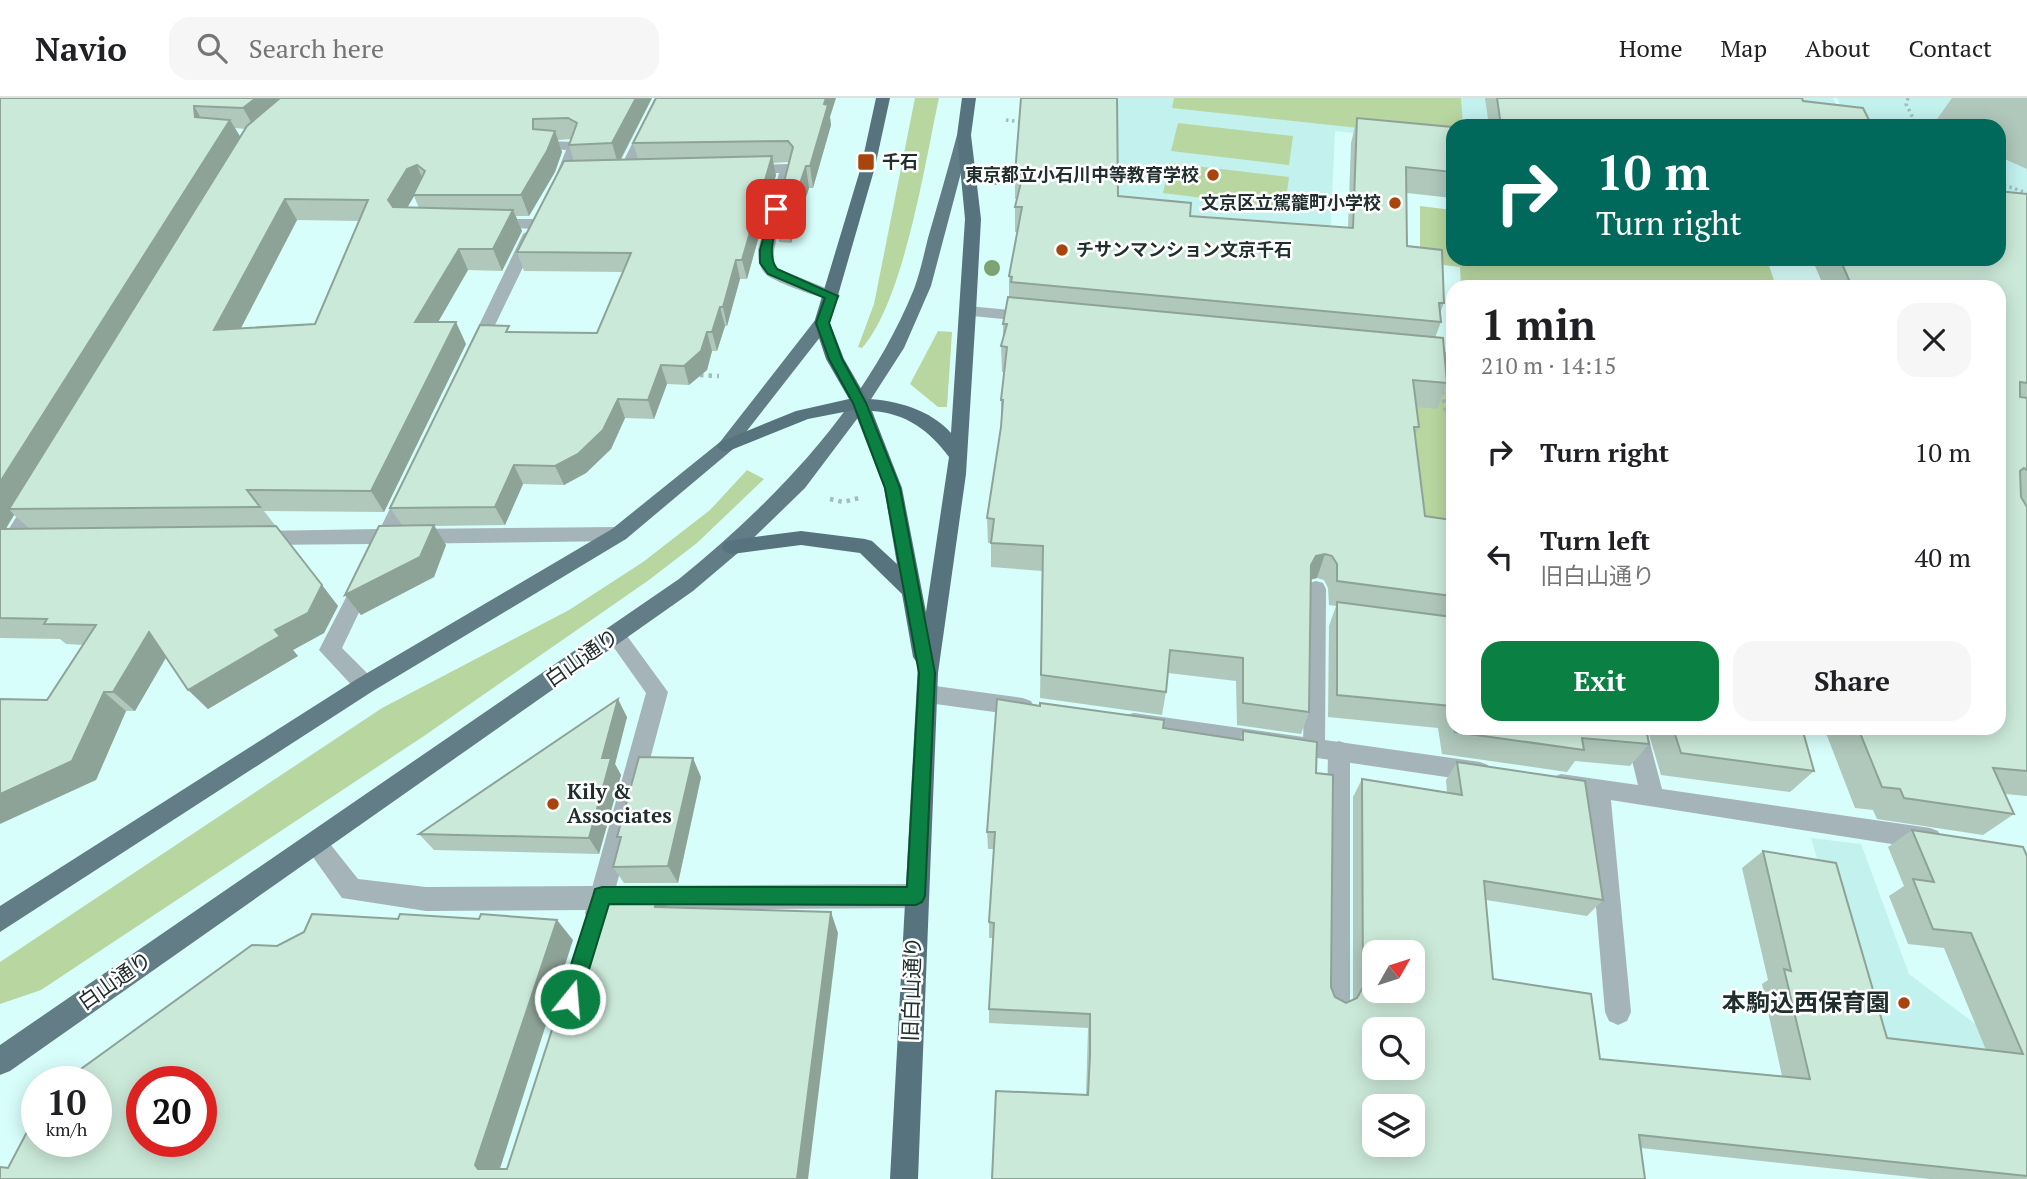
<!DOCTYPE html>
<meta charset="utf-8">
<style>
:root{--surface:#fff;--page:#f6f6f6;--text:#202124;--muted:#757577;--line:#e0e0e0;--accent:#0b8043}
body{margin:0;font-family:"PT Serif","Noto Sans JP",serif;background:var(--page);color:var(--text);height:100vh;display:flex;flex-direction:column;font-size:26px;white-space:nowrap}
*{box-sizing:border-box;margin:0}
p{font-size:23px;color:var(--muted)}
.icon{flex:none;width:38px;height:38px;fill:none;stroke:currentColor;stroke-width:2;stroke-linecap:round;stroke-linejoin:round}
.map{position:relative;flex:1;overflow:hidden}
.details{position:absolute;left:1446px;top:182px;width:560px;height:455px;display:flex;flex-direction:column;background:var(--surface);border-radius:21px;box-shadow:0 4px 18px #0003}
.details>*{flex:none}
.hud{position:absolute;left:1446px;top:21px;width:560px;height:147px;border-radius:21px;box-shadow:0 4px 18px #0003;background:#00695c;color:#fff;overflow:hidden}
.needle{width:46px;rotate:51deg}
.tools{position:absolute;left:1362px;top:842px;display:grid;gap:14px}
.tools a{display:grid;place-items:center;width:63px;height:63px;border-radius:14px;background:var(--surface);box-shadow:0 4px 18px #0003;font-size:35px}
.speed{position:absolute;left:21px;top:968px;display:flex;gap:14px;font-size:35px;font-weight:700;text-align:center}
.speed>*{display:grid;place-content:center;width:91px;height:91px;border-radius:50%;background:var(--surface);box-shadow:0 4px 18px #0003;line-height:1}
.speed small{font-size:18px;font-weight:400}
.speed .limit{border:10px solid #d22;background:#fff;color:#111}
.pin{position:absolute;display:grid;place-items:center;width:60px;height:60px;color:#fff;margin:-30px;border-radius:14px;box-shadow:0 4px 10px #0006}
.me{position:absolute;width:77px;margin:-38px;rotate:17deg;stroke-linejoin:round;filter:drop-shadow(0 0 5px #0008)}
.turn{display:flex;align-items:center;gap:24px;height:147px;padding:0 35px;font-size:32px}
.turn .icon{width:91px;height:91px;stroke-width:2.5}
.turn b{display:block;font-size:49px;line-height:60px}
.round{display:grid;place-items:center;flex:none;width:74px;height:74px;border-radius:21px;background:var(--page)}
.head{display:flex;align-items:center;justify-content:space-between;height:119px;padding:0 35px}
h1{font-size:42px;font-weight:700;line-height:52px}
.primary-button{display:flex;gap:14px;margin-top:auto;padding:14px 35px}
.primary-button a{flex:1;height:80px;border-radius:21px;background:var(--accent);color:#fff;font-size:28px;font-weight:700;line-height:80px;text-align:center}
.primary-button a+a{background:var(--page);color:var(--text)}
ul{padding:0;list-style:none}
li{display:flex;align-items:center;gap:21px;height:105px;padding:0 35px}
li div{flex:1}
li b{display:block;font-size:26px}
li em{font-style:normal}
header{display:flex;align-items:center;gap:42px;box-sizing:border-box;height:98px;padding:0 35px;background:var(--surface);border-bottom:2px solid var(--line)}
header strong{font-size:33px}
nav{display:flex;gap:38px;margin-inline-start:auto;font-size:24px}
.search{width:490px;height:63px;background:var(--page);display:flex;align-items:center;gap:18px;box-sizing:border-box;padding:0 24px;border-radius:21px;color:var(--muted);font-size:26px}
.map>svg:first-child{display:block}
.built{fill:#c2f1ee}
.green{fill:#b8d7a0}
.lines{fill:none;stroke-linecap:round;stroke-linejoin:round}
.path-far1{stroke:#a0bfbc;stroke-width:3.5;stroke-dasharray:2.5 3.5;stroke-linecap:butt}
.path{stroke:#a0bfbc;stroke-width:4.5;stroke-dasharray:3.5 5;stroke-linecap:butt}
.service{fill:#a5b4b9;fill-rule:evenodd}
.minor{fill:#a5b4b9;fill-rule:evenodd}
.primary{fill:#637d86;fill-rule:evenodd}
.trunk{fill:#57737d;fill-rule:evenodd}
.tree{fill:#7da373}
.wall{fill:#afc8bb;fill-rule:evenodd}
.shaded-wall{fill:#8ea398}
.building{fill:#cbe9d9;stroke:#8ea398;stroke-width:2;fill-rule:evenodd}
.route{fill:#0b8043;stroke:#07532c;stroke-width:2}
.poi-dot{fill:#a8450d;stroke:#fff;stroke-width:2.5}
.labels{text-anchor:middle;stroke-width:5;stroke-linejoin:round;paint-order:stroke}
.far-poi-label{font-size:18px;font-weight:bold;fill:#202e2d;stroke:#fff;text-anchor:start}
.street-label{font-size:21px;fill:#202e2d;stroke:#fff}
.poi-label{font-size:21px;font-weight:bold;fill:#202e2d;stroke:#fff;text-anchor:start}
.near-poi-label{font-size:24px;font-weight:bold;fill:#202e2d;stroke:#fff;text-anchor:end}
</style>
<header>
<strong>Navio</strong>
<div class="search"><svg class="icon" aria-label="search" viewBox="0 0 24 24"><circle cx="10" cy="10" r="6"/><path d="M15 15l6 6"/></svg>Search here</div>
<nav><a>Home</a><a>Map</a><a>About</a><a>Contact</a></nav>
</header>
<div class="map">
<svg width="2027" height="1081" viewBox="0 0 2027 1081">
<rect width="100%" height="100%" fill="#d8fefb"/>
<g class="built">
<path d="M1070 0H1833L1847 28H1452V46L1335 33 1330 144 1092 107Z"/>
<path d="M1837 0H2027V110L1999 107 1998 28H1850Z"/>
<path d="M1811 740 1861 746 1909 876 2003 947 1934 1081 1886 939 1869 935Z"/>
</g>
<g class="green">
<path d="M915 0H939C925 64 904 203 862 250L858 249 874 206Z"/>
<path d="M1174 0H1461L1463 28H1452V40L1172 10Z"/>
<path d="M1178 25 1293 38 1289 67 1171 53Z"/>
<path d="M1170 65 1289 79 1285 110 1163 95Z"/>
<path d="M1420 108 1452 112V161H1767L1776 189H1461L1460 169 1420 164Z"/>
<path d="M938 233 952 234 947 309H938L910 286Z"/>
<path d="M1406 275 1452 279V446L1421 442Z"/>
<path d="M747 372 764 381 697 445 649 482 424 638 41 892 0 906V864L382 610 569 512 643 464 710 412Z"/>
</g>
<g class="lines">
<g class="path-far1">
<path d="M1908 0 1906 6 1917 28"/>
<path d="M1006 22 1023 24"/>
<path d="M1998 85 2027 95"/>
</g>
<g class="path">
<path d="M700 277 719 278"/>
<path d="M1442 293 1446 314 1452 320"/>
<path d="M830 401 843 404 859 400"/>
</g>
<g class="service">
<path d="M547 43 575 44 582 48 569 78H559L557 75 566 52 542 50V44Z"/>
<path d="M492 121H536L544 126 536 131 487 129 484 126 487 123Z"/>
<path d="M1316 483 1323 485 1326 491 1325 650 1322 657 1314 660 1306 657 1303 650 1306 491 1309 485Z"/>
<path d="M615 529 622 531 668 594 609 815 606 823 597 827 588 823 585 815 646 595 605 537 608 531Z"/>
<path d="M1339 643 1347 646 1350 653V903L1346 912 1337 916 1328 912 1324 903 1328 653 1331 646Z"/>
<path d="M1598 682 1606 685 1610 692 1631 914 1627 923 1618 927 1609 923 1605 914 1586 692 1590 685Z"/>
</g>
<g class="minor">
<path d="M655 0H669L632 74 625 78 620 77 618 74Z"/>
<path d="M787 66 794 70 774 152V165L779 171 838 195 840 198 838 201C827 204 778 185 768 178 759 171 758 162 758 152L779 75H747L740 71 747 67Z"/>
<path d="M531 131 539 136 483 252 481 256H469L467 252 523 136Z"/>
<path d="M968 208 1032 214 1040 219 1032 224 962 217 960 213Z"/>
<path d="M1416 251 1452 255V265L1410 260 1408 256Z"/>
<path d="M407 388 414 390 416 395 400 431 619 429 626 431 629 436 626 441 619 443 393 446 386 459 379 461 372 459 369 454 373 446 257 447 250 445 247 440 250 435 257 433 380 431 400 390Z"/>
<path d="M37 395 44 397 47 402 7 467 0 470V445L30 397Z"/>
<path d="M364 475 371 478 374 483 342 550 373 581 376 587 373 593 365 596 357 593 319 552 357 478Z"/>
<path d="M928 587 1023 600 1031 603 1034 609 1031 615 1023 618 928 605 920 602 917 596 920 590Z"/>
<path d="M1134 615 1480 664 1488 667 1491 674 1488 681 1480 684 1134 633 1126 631 1123 624 1126 617Z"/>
<path d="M1624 630H1646L1662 691 1930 730 1938 733 1942 741 1938 749 1930 752 1553 693 1549 686 1553 679 1561 676 1638 687Z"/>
<path d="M315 734 323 737 358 781 426 789 916 786 925 790 928 798 925 806 916 810 426 813 342 800 303 745 307 737Z"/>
</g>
<g class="primary">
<path d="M964 33 971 37 931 188 904 250 866 309 805 390 739 454 693 493 622 543 10 973 0 977V947L679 481C776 402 866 309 914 191 920 175 924 156 928 140 938 105 948 71 957 37Z"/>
<path d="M822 220 828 221 830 225 828 229 732 352 626 441 373 593 0 834V808L357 581 612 431 720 344 816 221Z"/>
</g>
<path class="trunk" d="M876 0H890L875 69 830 225 844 261 867 301C896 302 931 312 951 335L965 121 957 37 962 0H976L971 37 981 121 976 213 966 376 938 575 918 1081H890L918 566 913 559 902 496 860 455 801 447 732 456 725 454 722 449 725 444 732 442 801 433 865 441 872 443 897 466 884 390 854 312 808 321 726 354 720 352 717 348 720 344 796 313 849 301 826 261 814 225 861 69ZM872 313C906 315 930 333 949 359L926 514 902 390Z"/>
</g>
<g class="tree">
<circle cx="997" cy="80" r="7"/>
<circle cx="992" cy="170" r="8"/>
</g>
<g class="wall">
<path d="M0 0H652L621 62 638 61 633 45 830 19 831 27 813 90H809L791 145 779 144 774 123 789 64 773 65 776 77 747 181H740L727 228H725L717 253H712L707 272 689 287 667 286 654 321 625 320 611 351 586 375 564 387 523 386 505 427 434 428 446 447 434 479 361 517 345 497 402 427 390 410 511 234 597 235 623 174 524 173 517 154 574 63 569 47 571 41 558 42 562 54 555 74 529 118H516L522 133 502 173 468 172 438 224 466 246 384 414 264 413 338 508 324 535 293 552 298 558 208 611 166 560 135 613H126L96 682 47 602 83 547 66 546 60 541 0 540ZM235 30 245 31 240 39ZM414 98 419 110 407 109 411 102ZM297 122 359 123 315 226 241 230ZM14 417 29 430 6 431Z"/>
<path d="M1021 0 1118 98 1190 118 1348 130 1351 45 1357 20 1452 29V100L1407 95V148L1444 205 1440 215 1441 224 1435 240 1447 285 1437 311 1416 309 1419 329 1415 338 1425 418 1452 425V630H1646L1649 646 1630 668 1575 663 1567 674 1442 656 1438 630 1328 619 1329 528 1336 508 1329 507 1328 490 1324 482 1317 480 1311 482 1309 614 1301 636 1237 627 1236 583 1168 575 1166 594 1162 617 1040 600 1042 473 991 469V445H988L987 420 1001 327V302L1004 274H1002L1001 248 1003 240V226L1009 199V178L1017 134H1015V109L1017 101H1015V76Z"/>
<path d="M1485 0H1802L1803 3 1872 28H1489Z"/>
<path d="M1952 0H2027V71L1998 58V28H1932Z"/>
<path d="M2027 96V698L2005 696 2014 716 1983 737 1877 721 1873 712 1855 710 1824 630H1998V189H1824L1812 161H1998Z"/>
<path d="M627 619 615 666 621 677 599 756 434 752 419 736Z"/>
<path d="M1647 630H1802L1814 673 1790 694 1661 677Z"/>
<path d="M1243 633 1316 675 1331 889 1335 899 1346 905 1353 902V699L1362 681 1447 695 1446 682 1457 664 1603 802 1587 818 1486 802 1493 881 1600 961 1782 978 1762 886 1768 882 1742 770 1763 753 1887 940 1986 952 1944 850 1908 846 1889 798 1904 788 1888 749 1912 732 2027 758V1081H1930L1641 1050 1086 997 1088 930 989 925V911L993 840H989V824L994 751H988L987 734 1240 641Z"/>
<path d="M701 679 678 785H624L613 769 620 743 617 739Z"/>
</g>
<g class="shaded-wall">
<path d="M256 0H293L255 31 243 10Z"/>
<path d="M636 0H652L618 66 612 45Z"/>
<path d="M826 0H836L830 19 831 27 813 90 810 68Z"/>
<path d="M194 8 206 29 195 19Z"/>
<path d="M230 22 243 43 9 411 14 417 0 440V384Z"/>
<path d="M555 33 562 54 555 74 529 118 521 97Z"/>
<path d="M772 58 776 77 747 181 742 162Z"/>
<path d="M417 67 426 89 417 93 399 124 388 102 407 71Z"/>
<path d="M806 68 809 90 791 145 787 123Z"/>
<path d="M285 101 297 122 229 253 214 232Z"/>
<path d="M513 112 522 133 502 173 493 151Z"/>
<path d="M459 151 468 172 426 245 415 224Z"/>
<path d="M736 162 740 181 727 228 723 209Z"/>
<path d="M720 209 725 228 717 253 712 234Z"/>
<path d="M456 224 466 246 384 414 371 393Z"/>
<path d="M707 234 712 253 707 272 689 287 684 268Z"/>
<path d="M661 267 667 286 654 321 648 302Z"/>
<path d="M618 301 625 320 611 351 586 375 564 387 555 368Z"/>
<path d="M514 367 523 386 505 427 495 409Z"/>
<path d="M434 427 446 447 434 479 361 517 345 497Z"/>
<path d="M1325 456 1317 480 1308 482 1311 467 1316 458Z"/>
<path d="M322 487 338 508 324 535 293 552 298 558 208 611 188 592 275 532Z"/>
<path d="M149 534 169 554 135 613 113 594Z"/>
<path d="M104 594 126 613 96 682 0 726V696Z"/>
<path d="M618 601 627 619 615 666 621 677 599 756 589 740 602 660Z"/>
<path d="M693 660 701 679 678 785 668 768Z"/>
<path d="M658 793 671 814 655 809Z"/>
<path d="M831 814 838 835 808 1081H797Z"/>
<path d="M557 822 573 842 497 1080 478 1071 475 1067Z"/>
</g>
<g class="building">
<path d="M0 0H256L243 10 194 8 195 19 230 22 0 384Z"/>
<path d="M280 0H636L612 45 569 47 577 25 568 20 533 21V31L555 33 547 53 521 97H413L425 73 417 67 407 71 388 102 393 109 513 112 493 151H459L415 224H456L371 393 247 392 260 409 9 411 247 28ZM285 101 368 102 315 226 214 232Z"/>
<path d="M656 0H826L824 6 828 7 810 68H806L787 123H774L793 49 788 43 633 45Z"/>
<path d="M1021 0H1117L1118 98 1191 105 1190 118 1353 130 1357 20 1452 29V74L1406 69 1407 148 1442 152 1444 205H1439L1441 224 1011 184 1012 179 1009 178 1022 109H1015L1023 76H1015Z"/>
<path d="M1497 0H1802L1803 3 1863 10 1872 28H1676L1613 22 1614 28H1501Z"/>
<path d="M772 58 742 162H736L723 209H720L712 234H707L701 253 684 268 661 267 648 302 618 301 603 332 578 356 555 368 514 367 495 409 390 410 480 227 509 228 506 234 597 235 631 155 517 154 564 63Z"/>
<path d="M1998 93 2027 96V285L2020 284V299L2027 300V372L2024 370 2020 373 2021 399 2027 409V673L1993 670 2014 716 1904 700 1900 691 1882 689 1858 630H1998V189H1852L1840 161H1998Z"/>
<path d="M1008 199 1443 240 1447 285 1413 282 1419 329H1414L1425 418 1452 422V498L1337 483V466L1332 458 1325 456 1316 458 1311 467 1309 614 1243 605V560L1170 552 1166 594 1041 577 1043 448 991 445 994 421 987 420 1001 329 1003 302H1001L1007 249 1001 248 1007 226H1003Z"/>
<path d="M434 427 420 459 345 497 379 428Z"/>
<path d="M276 428 322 487 308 515 275 532 280 538 188 592 149 534 113 594H104L72 663 0 696V601L47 602 96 527 44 526 47 521 0 520V431Z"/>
<path d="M1337 504 1452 519V618L1451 608 1337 597Z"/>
<path d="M618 601 602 660H611L589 740 419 736Z"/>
<path d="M997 601 1040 608V605L1164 622 1163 630 1243 642V633L1317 644 1316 675 1333 677 1331 889 1335 899 1346 905 1357 900 1363 889 1362 681 1462 697 1457 664 1585 683 1603 802 1484 783 1493 881 1591 896 1600 961 1810 981 1784 871 1791 873 1763 753 1836 765 1887 940 2023 956 1971 835 1933 831 1913 781 1934 784 1912 732 2023 749 2027 758V1078L1639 1037 1645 1081H992L996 993 1088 997 1090 957V916L989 911 994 825 989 824 995 734H987ZM1374 854H1412V892H1374ZM1374 931H1412V970H1374ZM1374 1008H1412V1046H1374Z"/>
<path d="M1454 630H1646L1649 646 1582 640 1584 652 1455 634Z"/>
<path d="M1673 630H1802L1814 673 1681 655Z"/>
<path d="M639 659 693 660 668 768 613 769 621 739H617Z"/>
<path d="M601 793H658L655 809 831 814 797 1081H0V1069L8 1070 37 1015V1043H96V984H63L252 847 277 848 304 834 312 816 398 821 400 816 479 821 481 816 557 822 475 1067 478 1071H507L590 814H596ZM142 984H201V1043H142Z"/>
</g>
<path class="route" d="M772 109 782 111C777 129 765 155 777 171L838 198 829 225 842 261 866 305 900 390 935 575 925 798 922 804 916 807 609 806 580 901 577 908 570 911 563 908 560 901 593 798 595 791 602 789H907L919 575 885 390 853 305 829 261 816 225 825 200 768 176 760 165V152Z"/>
<g class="poi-dot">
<rect x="857" y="55" width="18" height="18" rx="3.5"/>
<circle cx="1213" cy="77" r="7"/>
<circle cx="1395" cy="105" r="7"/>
<circle cx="1062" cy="152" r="7"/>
<circle cx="553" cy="706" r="7"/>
<circle cx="1904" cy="905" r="7"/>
</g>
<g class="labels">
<g class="far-poi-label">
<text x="882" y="70">千石</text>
<text x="1199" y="83" text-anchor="end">東京都立小石川中等教育学校</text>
<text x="1381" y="111" text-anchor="end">文京区立駕籠町小学校</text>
<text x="1076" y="158">チサンマンション文京千石</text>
</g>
<g class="street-label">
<text transform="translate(582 560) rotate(-35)" y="7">白山通り</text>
<text transform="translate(115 883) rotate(-35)" y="7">白山通り</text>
<text transform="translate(912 891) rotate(-88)" y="7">旧白山通り</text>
</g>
<g class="poi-label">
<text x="567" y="701">Kily &amp;<tspan x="567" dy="24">Associates</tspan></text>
</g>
<g class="near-poi-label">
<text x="1890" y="913">本駒込西保育園</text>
</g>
</g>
</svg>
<div class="tools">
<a><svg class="needle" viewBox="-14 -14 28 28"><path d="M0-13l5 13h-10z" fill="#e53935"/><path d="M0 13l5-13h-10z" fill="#757577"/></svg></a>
<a><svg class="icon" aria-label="search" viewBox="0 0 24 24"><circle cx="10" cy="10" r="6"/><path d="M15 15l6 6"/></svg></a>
<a><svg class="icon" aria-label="layers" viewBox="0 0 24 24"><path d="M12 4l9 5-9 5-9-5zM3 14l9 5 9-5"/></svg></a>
</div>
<div class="speed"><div>10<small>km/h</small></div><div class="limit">20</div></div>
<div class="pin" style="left:776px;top:111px;background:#d93025"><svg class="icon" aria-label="arrive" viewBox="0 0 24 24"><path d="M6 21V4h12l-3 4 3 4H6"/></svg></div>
<svg class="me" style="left:570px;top:901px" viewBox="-20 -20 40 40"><circle r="17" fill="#0b8043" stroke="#fff" stroke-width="3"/><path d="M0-11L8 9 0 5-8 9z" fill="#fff"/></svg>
<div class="hud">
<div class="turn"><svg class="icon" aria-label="right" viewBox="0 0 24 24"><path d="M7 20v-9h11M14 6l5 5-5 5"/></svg><div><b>10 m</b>Turn right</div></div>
</div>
<section class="details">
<div class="head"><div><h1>1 min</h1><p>210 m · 14:15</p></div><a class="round"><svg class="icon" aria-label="close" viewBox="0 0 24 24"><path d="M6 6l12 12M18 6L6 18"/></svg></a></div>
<ul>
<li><svg class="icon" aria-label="right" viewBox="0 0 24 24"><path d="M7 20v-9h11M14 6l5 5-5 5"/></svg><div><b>Turn right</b></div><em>10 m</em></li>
<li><svg class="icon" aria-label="left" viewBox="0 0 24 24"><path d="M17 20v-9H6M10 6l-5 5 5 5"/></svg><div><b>Turn left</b><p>旧白山通り</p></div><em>40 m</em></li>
</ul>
<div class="primary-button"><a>Exit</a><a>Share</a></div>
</section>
</div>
